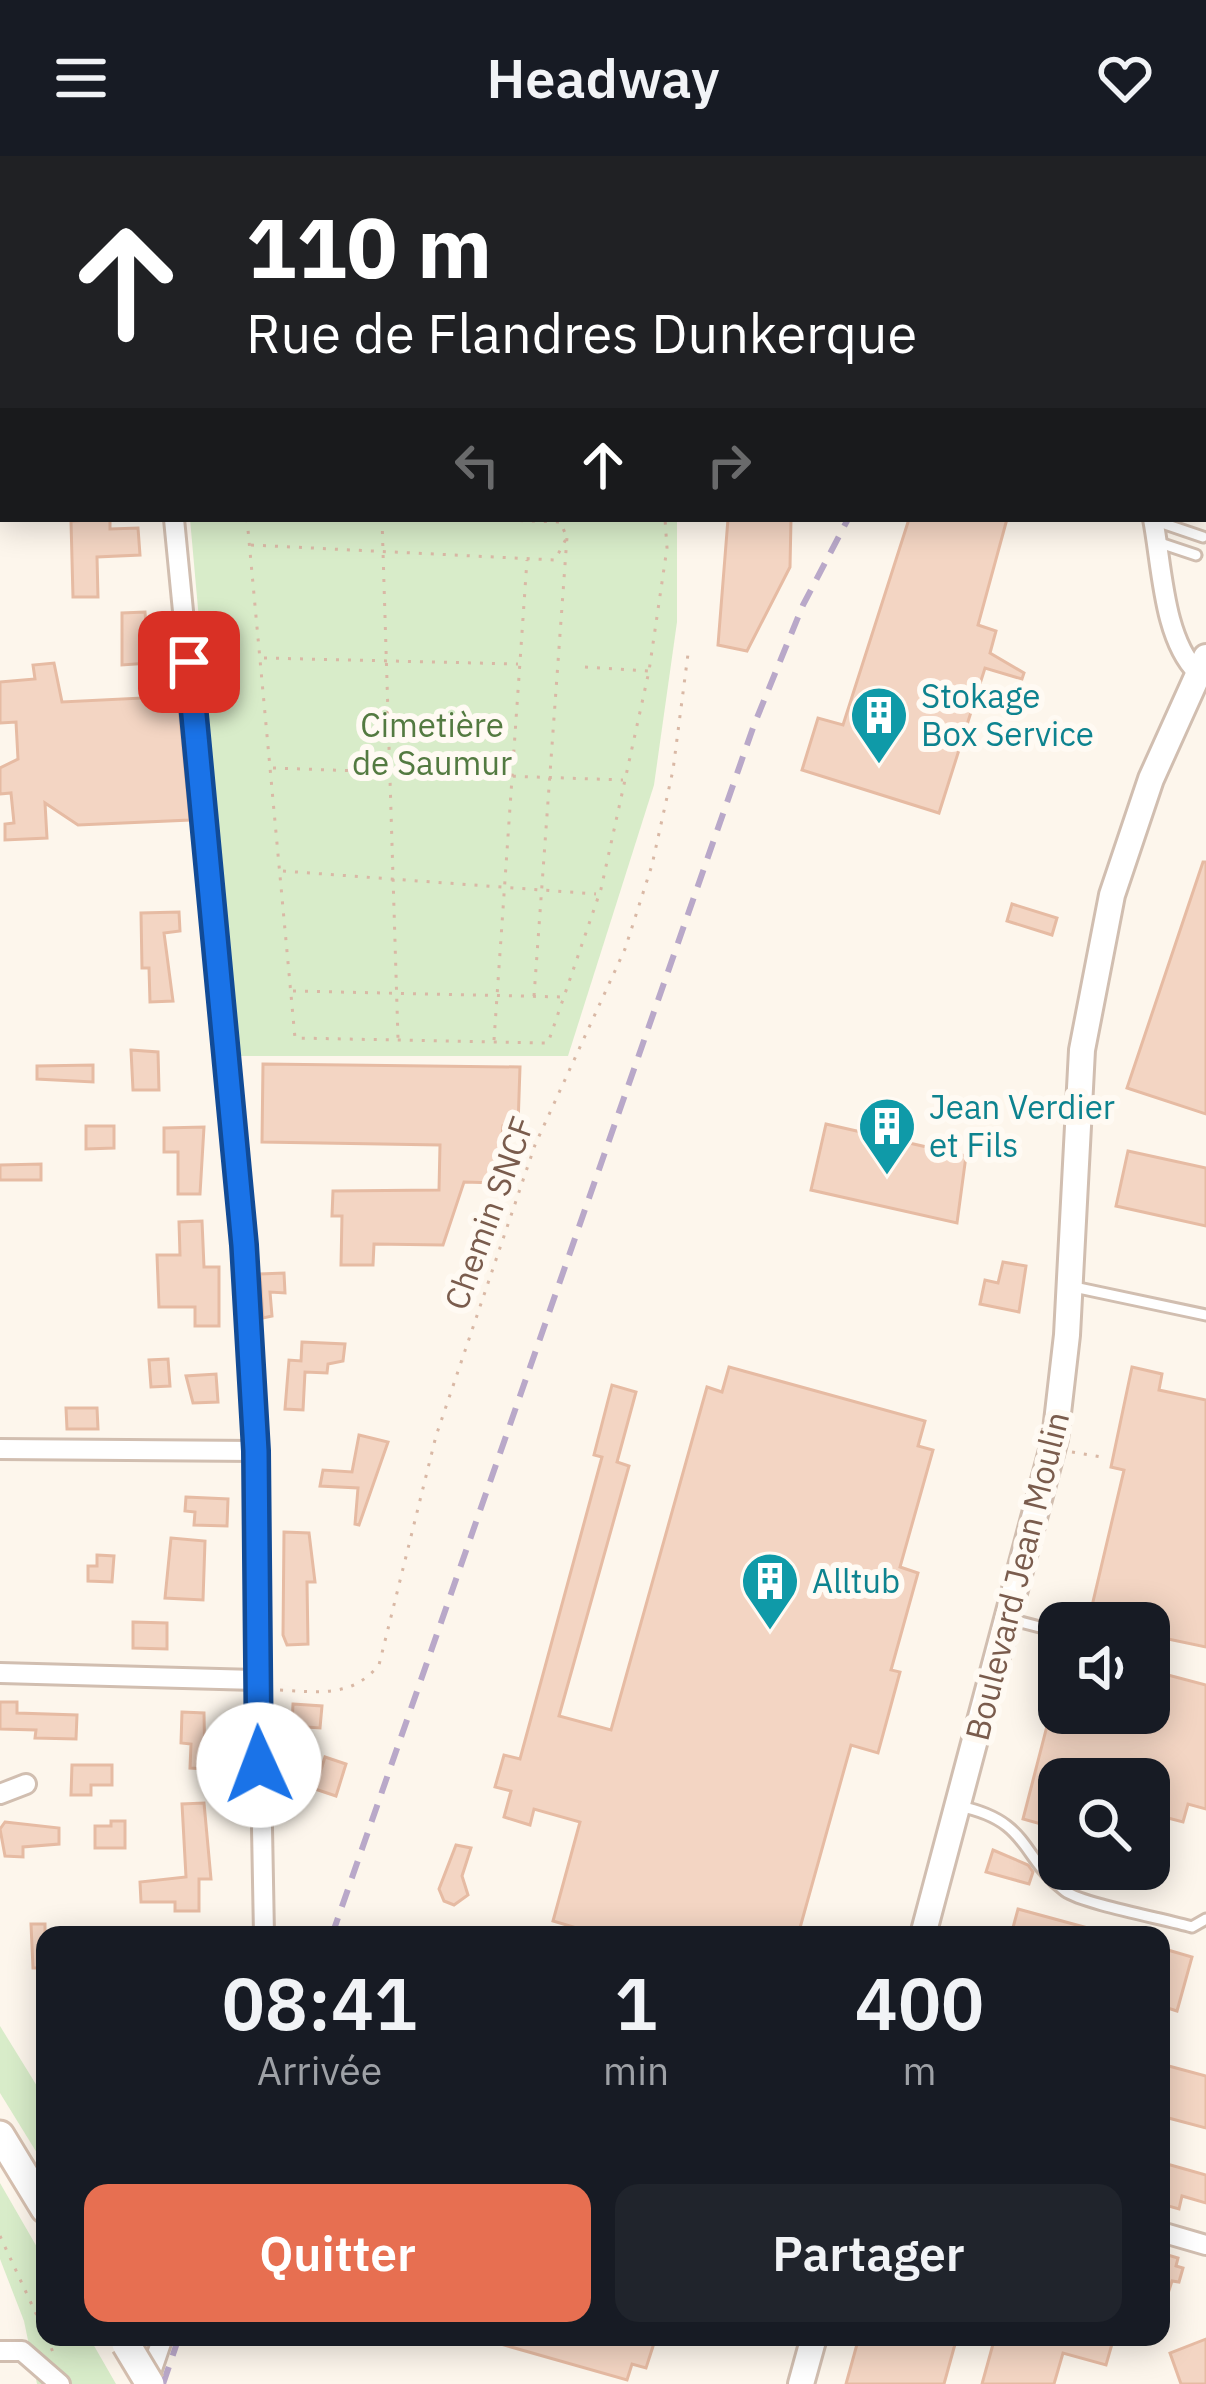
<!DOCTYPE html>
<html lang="fr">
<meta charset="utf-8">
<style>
:root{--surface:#171b24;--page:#20242c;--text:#f1f3f6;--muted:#9ea1a6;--accent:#e76f51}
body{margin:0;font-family:"IBM Plex Sans",sans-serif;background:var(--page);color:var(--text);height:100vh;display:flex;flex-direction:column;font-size:45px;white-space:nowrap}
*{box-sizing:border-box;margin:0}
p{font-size:39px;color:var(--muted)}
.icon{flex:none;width:66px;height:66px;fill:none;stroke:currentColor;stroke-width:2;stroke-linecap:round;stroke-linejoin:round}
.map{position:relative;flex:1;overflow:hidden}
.panel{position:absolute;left:36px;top:1770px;width:1134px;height:420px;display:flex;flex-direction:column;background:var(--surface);border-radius:24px;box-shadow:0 6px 30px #0003}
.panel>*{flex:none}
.guide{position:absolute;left:0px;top:0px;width:1206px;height:366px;box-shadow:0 6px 30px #0003;background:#202124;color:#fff;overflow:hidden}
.fabs{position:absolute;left:1038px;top:1446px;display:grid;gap:24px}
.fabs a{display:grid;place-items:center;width:132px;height:132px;border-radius:24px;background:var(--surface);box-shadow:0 6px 30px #0003;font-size:60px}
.pin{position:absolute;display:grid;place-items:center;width:102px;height:102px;color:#fff;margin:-51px;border-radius:24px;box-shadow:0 6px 18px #0006}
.me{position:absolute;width:132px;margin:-66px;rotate:358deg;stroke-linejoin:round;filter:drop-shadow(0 0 9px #0008)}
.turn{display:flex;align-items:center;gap:42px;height:252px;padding:0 48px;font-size:54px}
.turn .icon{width:156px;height:156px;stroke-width:2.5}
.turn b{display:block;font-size:84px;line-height:102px}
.lanes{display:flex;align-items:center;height:114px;padding:0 48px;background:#0003;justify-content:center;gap:60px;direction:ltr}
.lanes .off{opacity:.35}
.eta{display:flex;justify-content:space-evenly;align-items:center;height:204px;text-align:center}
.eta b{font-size:72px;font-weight:600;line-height:84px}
.primary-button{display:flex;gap:24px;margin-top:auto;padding:24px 48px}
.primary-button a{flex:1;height:138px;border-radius:24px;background:var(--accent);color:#fff;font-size:48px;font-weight:600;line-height:138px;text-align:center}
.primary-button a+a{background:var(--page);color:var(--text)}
header{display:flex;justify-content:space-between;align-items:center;height:156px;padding:0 48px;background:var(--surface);font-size:54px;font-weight:600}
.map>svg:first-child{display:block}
.green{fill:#d8ecc9}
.building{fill:#f3d5c3;stroke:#e6bba3;stroke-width:3}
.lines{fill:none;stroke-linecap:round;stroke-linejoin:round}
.service-casing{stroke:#d1beb0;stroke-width:15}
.minor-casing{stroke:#d1beb0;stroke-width:24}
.tertiary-casing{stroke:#d1beb0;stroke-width:30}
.secondary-casing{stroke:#d6c0b0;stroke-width:33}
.path{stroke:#d9b8a5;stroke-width:3;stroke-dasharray:3 9;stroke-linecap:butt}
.service{stroke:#fff;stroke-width:9}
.minor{stroke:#fff;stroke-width:18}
.tertiary{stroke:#fff;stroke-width:24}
.secondary{stroke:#fff;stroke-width:27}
.rail{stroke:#b9a8c9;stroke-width:6;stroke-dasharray:18 12;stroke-linecap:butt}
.secondary-bridge-casing{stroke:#d6c0b0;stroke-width:33;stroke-linecap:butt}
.secondary-bridge{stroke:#fff;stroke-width:27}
.route-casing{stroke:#114b97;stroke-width:30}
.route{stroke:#1a73e8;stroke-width:21}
.labels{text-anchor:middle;stroke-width:12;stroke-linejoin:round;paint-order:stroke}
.culture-label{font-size:33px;fill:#0d838f;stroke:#fffaf3;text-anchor:start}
.park-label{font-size:33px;fill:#537a41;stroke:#fffaf3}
.street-label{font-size:33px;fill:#7a5c4d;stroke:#fffaf3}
</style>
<header><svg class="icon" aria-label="menu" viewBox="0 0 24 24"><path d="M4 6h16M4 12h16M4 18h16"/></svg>Headway<svg class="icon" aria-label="heart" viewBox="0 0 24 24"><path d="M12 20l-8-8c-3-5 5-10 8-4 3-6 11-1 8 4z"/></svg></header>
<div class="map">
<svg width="1206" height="2228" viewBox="0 0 1206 2228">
<rect width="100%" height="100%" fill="#fdf6ec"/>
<g class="green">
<rect x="170" y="0" width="506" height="3"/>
<path d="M190 363H677V466L654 629 568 900H238Z"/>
<path d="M0 1870 45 1943V2010L0 1937Z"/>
<path d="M0 2027 45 2105V2181H89L116 2228H37L24 2165 0 2103Z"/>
</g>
<g class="building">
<path d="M110 363V373L138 372 140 399 97 401 98 441H73L71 365Z"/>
<path d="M728 363H791L790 411 747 495 718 489Z"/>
<path d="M909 363H1007L978 469 996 475 990 497 1024 517 1022 523 985 512 939 657 802 614 818 562 843 569Z"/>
<path d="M145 456 149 507 122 509V457Z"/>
<path d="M54 507 62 546 162 541 163 552 179 550 190 664 78 669 45 647 47 682 5 684V668L14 667 11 637 0 638V612L18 603 16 566 0 567V526L35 523 33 509Z"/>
<path d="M1203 706H1206V958L1127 932Z"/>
<path d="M1012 748 1057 762 1052 779 1007 765Z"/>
<path d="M179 756 180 775 164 777 173 845 150 846 149 812H142L141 757Z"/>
<path d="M131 894 158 896 159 934H133Z"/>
<path d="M263 908 520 911 518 970H503L497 1027 464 1026 443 1089 374 1088 373 1109H341L342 1060H332L333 1035 439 1034 440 989 262 986Z"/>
<path d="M93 909V926L37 923V910Z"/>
<path d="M826 968 966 1000 957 1067 811 1034Z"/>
<path d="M86 970H114V992L86 993Z"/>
<path d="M204 971 200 1038H178V996H164V972Z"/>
<path d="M1128 995 1206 1012V1070L1116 1050Z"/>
<path d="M41 1008V1024H0V1009Z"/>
<path d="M202 1065 204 1111H219V1170H195V1151H159L157 1099H180L179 1066Z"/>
<path d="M470 1096 485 1102 474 1136 458 1130Z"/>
<path d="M1003 1106 1026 1110 1019 1156 980 1148 985 1124 998 1127Z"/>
<path d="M284 1117 285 1137 270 1136 272 1160 263 1162 260 1118Z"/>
<path d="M302 1186 345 1188 343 1205 328 1208 327 1217 305 1216 303 1254 285 1253 289 1204 301 1205Z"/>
<path d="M168 1203 170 1230 151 1231 149 1204Z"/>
<path d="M729 1211 925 1265 918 1290 933 1294 900 1411 918 1417 891 1514 900 1516 878 1597 851 1589 798 1779H600L553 1765 580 1666 534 1653 530 1669 504 1661 511 1635 495 1631 504 1599 520 1603 602 1301 594 1299 612 1229 636 1236 617 1306 629 1310 559 1560 611 1574 707 1231 722 1236Z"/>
<path d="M1132 1211 1162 1218 1159 1234 1206 1244V1491L1149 1479V1467H1088L1124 1314 1111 1311Z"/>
<path d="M216 1218 218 1246 193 1247 186 1220Z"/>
<path d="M66 1252H97L98 1273H67Z"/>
<path d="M359 1279 388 1286 359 1369 355 1368 358 1332 320 1330 323 1314 352 1316Z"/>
<path d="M186 1341 228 1343 227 1370 194 1369 195 1356 185 1355Z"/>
<path d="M284 1376 309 1377 315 1426H307L308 1488 287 1489 283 1479Z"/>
<path d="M171 1382 205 1385 203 1444 165 1442Z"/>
<path d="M97 1399 114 1400 112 1426 88 1425V1410H97Z"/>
<path d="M133 1466 167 1467V1493L133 1492Z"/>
<path d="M1149 1514 1206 1529V1653L1188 1648 1183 1666 1149 1657V1623H1059V1673L1023 1663 1055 1539 1059 1567 1064 1568 1067 1557H1149Z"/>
<path d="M0 1546H17V1557L77 1559 76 1583 35 1582 36 1574 0 1573Z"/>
<path d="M293 1548 322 1550 320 1572 292 1570Z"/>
<path d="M182 1556 204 1557 205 1613 190 1612 191 1588 181 1587Z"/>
<path d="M325 1601 346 1608 336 1640 315 1633Z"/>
<path d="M72 1609H112V1629H91V1639H71Z"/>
<path d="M204 1647 211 1723H199V1755H175V1746H141L140 1726 186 1721 182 1648Z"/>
<path d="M111 1665H125V1692H95V1670H111Z"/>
<path d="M5 1666 59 1672V1688L23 1691V1701L5 1700 0 1673Z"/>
<path d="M456 1689 471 1692 462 1720 468 1739 454 1749 444 1745 439 1733Z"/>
<path d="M993 1694 1028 1709 1033 1716 1029 1728 986 1716Z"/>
<path d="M1018 1753 1095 1774V1779H1011Z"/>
<path d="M31 1768H45V1812H33Z"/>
<path d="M1161 1792 1192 1801 1177 1855 1161 1850Z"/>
<path d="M1165 1909 1206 1920V1972L1161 1960Z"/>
<path d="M1167 2008 1206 2019V2047L1182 2040 1179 2053 1161 2048Z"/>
<path d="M1161 2097 1178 2102 1176 2110 1183 2112 1179 2126 1172 2125 1165 2147 1161 2146Z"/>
<path d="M491 2181H656L646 2212 632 2208 627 2224 490 2185Z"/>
<path d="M859 2181H957L944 2228H846Z"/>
<path d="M995 2181H1114L1106 2209 1063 2197 1054 2228H982Z"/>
<path d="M1206 2183V2228H1181L1170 2197Z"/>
</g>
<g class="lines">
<defs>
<g id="service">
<path d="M1153 364 1203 381"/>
<path d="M1157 386 1196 399"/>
<path d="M1074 1131 1206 1159"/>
<path d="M1009 1463 1059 1476"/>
<path d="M959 1650C1031 1665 1020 1701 1065 1735 1083 1748 1165 1763 1192 1771L1206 1763"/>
</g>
<g id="minor">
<path d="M155 0V3"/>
<path d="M1078 0 1079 3"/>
<path d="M0 150H3"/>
<path d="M0 305H3"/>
<path d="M174 363 245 1089 254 1242 264 1779"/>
<path d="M1153 363C1162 409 1163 482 1197 516"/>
<path d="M0 1293 255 1295"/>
<path d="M0 1517 256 1524"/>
<path d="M0 1638 26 1628"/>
<path d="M1161 2076 1206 2089"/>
<path d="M0 2195H22L60 2228"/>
<path d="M147 2228 163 2181"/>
</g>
<g id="tertiary">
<path d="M923 1779 1055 1283 1067 1179 1082 894 1112 739 1151 623 1206 501"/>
<path d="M801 2228 814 2181"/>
</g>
<path id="secondary" d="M0 1979 45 2053"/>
</defs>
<use href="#service" class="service-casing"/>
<use href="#minor" class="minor-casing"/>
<use href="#tertiary" class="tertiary-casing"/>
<use href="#secondary" class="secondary-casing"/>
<g class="path">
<path d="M612 0 614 3"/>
<path d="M229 3V0"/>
<path d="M247 363 295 882 548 887 601 733 649 515 667 392 665 363"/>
<path d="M382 363 398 883"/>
<path d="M251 389 555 404 567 381 560 366 478 363"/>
<path d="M264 502 518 508"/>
<path d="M585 511 648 515"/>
<path d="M273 612 623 624"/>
<path d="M283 715 596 738"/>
<path d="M293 835 564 841"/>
<path d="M534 840 567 381"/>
<path d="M494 884 527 404"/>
<path d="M1072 1296 1101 1301"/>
<path d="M280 1534C318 1536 352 1542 379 1509L436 1280 535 989 625 793 652 709 673 614 688 498"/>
<path d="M45 1917 40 1924 45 1931"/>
<path d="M0 2080 45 2177"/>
<path d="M47 2181 54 2199"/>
</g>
<use href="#service" class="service"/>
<use href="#minor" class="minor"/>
<use href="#tertiary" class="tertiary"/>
<use href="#secondary" class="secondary"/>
<g class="rail">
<path d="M1125 3 1129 0"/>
<path d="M332 1779 754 569 803 449 848 363"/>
<path d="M163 2228 179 2181"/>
</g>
<defs>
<path id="secondary-bridge" d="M126 2188 150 2228"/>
</defs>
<use href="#secondary-bridge" class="secondary-bridge-casing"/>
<use href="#secondary-bridge" class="secondary-bridge"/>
</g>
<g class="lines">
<defs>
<path id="route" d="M189 506 244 1089 256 1295 259 1609"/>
</defs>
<use href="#route" class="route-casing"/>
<use href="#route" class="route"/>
</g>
<defs>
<symbol id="building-pin" viewBox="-11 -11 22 30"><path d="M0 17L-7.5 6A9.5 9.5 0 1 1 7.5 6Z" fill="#0f9aa8" stroke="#fffaf3"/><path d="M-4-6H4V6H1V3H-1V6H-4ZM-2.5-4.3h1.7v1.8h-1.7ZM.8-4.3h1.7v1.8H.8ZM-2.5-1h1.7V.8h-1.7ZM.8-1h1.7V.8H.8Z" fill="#fff"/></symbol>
</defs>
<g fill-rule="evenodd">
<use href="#building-pin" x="846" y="526" width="66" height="90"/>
<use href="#building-pin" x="854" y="937" width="66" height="90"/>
<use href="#building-pin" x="737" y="1392" width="66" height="90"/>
</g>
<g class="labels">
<g class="culture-label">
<text x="921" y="552">Stokage<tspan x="921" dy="38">Box Service</tspan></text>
<text x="929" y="963">Jean Verdier<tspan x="929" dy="38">et Fils</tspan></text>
<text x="812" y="1437">Alltub</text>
</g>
<g class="park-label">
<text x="432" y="581">Cimetière<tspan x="432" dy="38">de Saumur</tspan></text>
</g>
<g class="street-label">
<text transform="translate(489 1057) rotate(-70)" y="12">Chemin SNCF</text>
<text transform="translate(1017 1420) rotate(-76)" y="12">Boulevard Jean Moulin</text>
</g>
</g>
</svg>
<div class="fabs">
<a><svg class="icon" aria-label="sound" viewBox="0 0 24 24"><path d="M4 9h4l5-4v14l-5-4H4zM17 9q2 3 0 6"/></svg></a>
<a><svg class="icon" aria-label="search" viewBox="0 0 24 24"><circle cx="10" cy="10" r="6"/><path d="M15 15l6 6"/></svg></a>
</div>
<div class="pin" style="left:189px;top:506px;background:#d93025"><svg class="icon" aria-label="arrive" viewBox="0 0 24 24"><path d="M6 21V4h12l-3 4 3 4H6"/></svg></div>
<svg class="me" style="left:259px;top:1609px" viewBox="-20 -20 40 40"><circle r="19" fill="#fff"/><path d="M0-13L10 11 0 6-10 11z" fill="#1a73e8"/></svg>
<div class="guide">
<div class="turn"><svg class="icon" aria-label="ahead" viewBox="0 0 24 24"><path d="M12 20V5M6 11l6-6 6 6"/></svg><div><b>110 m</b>Rue de Flandres Dunkerque</div></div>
<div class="lanes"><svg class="icon off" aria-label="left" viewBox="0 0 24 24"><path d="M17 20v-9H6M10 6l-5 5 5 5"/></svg><svg class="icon" aria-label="ahead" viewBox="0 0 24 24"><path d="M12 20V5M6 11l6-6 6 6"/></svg><svg class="icon off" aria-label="right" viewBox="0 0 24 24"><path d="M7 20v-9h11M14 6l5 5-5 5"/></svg></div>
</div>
<section class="panel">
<div class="eta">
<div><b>08:41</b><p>Arrivée</p></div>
<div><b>1</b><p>min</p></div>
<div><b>400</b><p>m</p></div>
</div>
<div class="primary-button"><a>Quitter</a><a>Partager</a></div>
</section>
</div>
